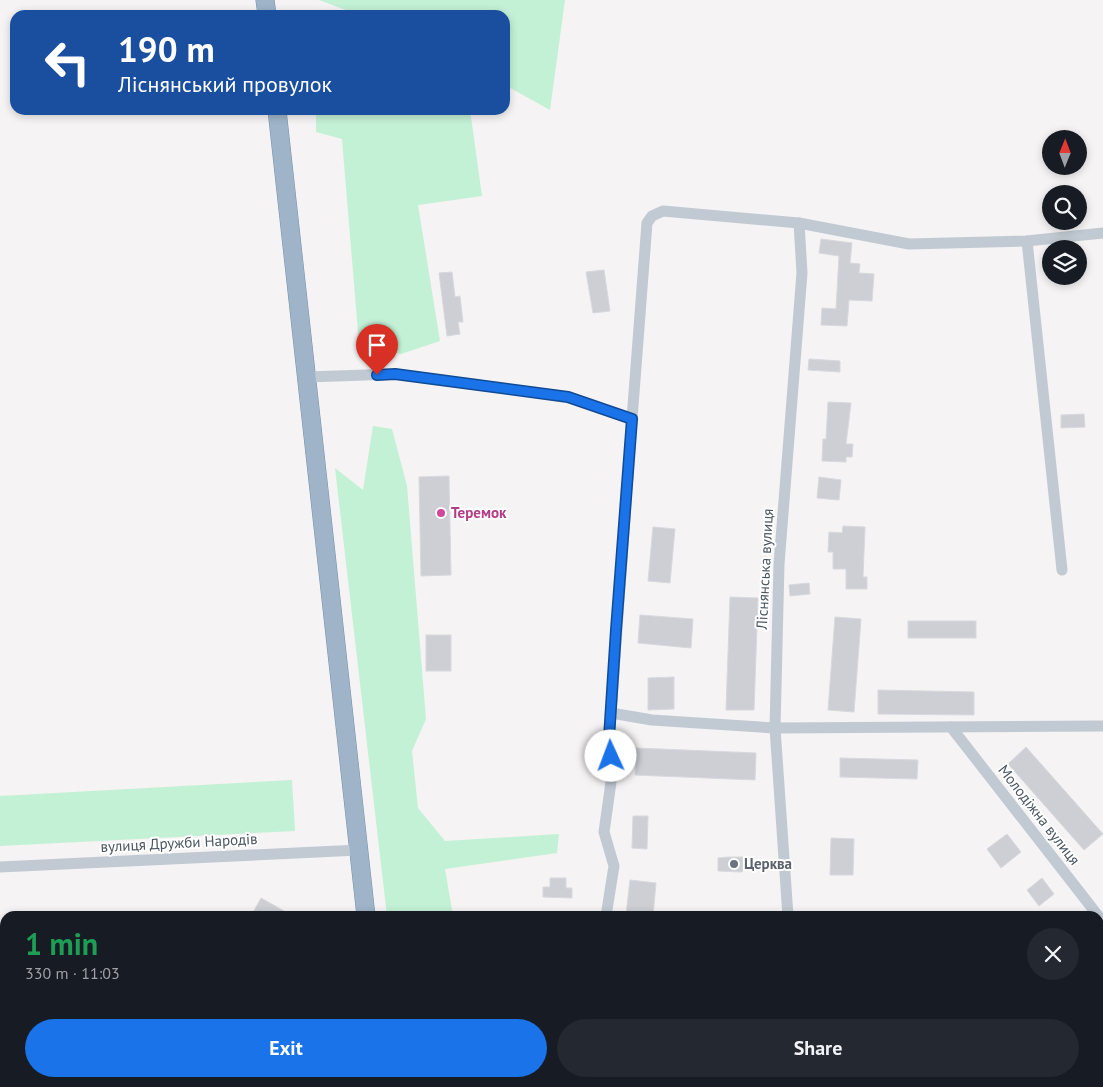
<!DOCTYPE html>
<meta charset="utf-8">
<style>
:root{--surface:#171b24;--page:#242831;--text:#f1f3f6;--muted:#9ea1a6;--accent:#1a73e8}
body{margin:0;font-family:"PT Sans",sans-serif;background:var(--page);color:var(--text);height:100vh;display:flex;flex-direction:column;font-size:19px;white-space:nowrap}
*{box-sizing:border-box;margin:0}
p{font-size:16px;color:var(--muted)}
.icon{flex:none;width:28px;height:28px;fill:none;stroke:currentColor;stroke-width:2;stroke-linecap:round;stroke-linejoin:round}
.map{position:relative;flex:1;overflow:hidden}
.details{position:absolute;left:0px;top:911px;width:1104px;height:176px;display:flex;flex-direction:column;background:var(--surface);border-radius:15px 15px 0 0;box-shadow:0 2px 8px #0003}
.details>*{flex:none}
.hud{position:absolute;left:10px;top:10px;width:500px;height:105px;border-radius:15px;box-shadow:0 2px 8px #0003;background:#1a4fa0;color:#fff;overflow:hidden}
.needle{width:32px;rotate:1deg}
.controls{position:absolute;left:1042px;top:130px;display:grid;gap:10px}
.controls a{display:grid;place-items:center;width:45px;height:45px;border-radius:50%;background:var(--surface);box-shadow:0 2px 8px #0003;font-size:25px}
.pin{position:absolute;display:grid;place-items:center;width:42px;height:42px;color:#fff;margin:-51px -21px;border-radius:50% 50% 50% 0;rotate:-45deg;box-shadow:0 0 5px #0007}
.pin .icon{rotate:45deg}
.me{position:absolute;width:55px;margin:-28px;rotate:358deg;stroke-linejoin:round;filter:drop-shadow(0 0 4px #0008)}
.turn{display:flex;align-items:center;gap:18px;height:105px;padding:0 25px;font-size:22px}
.turn .icon{width:65px;height:65px;stroke-width:2.5}
.turn b{display:block;font-size:35px;line-height:42px}
.round{display:grid;place-items:center;flex:none;width:52px;height:52px;border-radius:26px;background:var(--page)}
.summary{display:flex;align-items:center;justify-content:space-between;height:85px;padding:0 25px}
h1{font-size:30px;font-weight:700;line-height:38px;color:#1e9e55}
.button{display:flex;gap:10px;margin-top:auto;padding:10px 25px}
.button a{flex:1;height:58px;border-radius:30px;background:var(--accent);color:#fff;font-size:20px;font-weight:700;line-height:58px;text-align:center}
.button a+a{background:var(--page);color:var(--text)}
.map>svg:first-child{display:block}
.green{fill:#c3f1d5}
.building{fill:#cdcfd5;stroke:#d7d9de}
.lines{fill:none;stroke-linecap:round;stroke-linejoin:round}
.trunk-casing{stroke:#7690ad;stroke-width:19}
.minor{stroke:#c1cad2;stroke-width:11}
.trunk{stroke:#9fb4c9;stroke-width:18}
.route-casing{stroke:#114b97;stroke-width:12}
.route{stroke:#1a73e8;stroke-width:9}
.hotel-dot{fill:#d1479c;stroke:#fff;stroke-width:2}
.worship-dot{fill:#6b7280;stroke:#fff;stroke-width:2}
.labels{text-anchor:middle;stroke-width:4;stroke-linejoin:round;paint-order:stroke}
.hotel-label{font-size:15px;font-weight:bold;fill:#b23c85;stroke:#fff;text-anchor:start}
.street-label{font-size:15px;fill:#4a5661;stroke:#fff}
.worship-label{font-size:15px;font-weight:bold;fill:#5b616d;stroke:#fff;text-anchor:start}
</style>
<div class="map">
<svg width="1103" height="1087" viewBox="0 0 1103 1087">
<rect width="100%" height="100%" fill="#f5f3f3"/>
<g class="green">
<path d="M319 0H565L550 110 505 85V15H359Z"/>
<path d="M316 110H470L482 196 418 205 440 341 401 354 359 344 342 139 316 132Z"/>
<path d="M373 426 392 429 407 486 426 719 412 751 418 808 445 841 559 834 557 853 445 869 453 916H387L335 468 363 490Z"/>
<path d="M292 780 295 831 0 846V796Z"/>
<path d="M368 1082 369 1087H191V1083Z"/>
<path d="M406 1083V1082L502 1083 499 1087H406Z"/>
</g>
<g class="building">
<path d="M821 239 852 243 850 263 860 264 859 273 874 274 872 301 849 300 847 326 821 325 822 308 836 309 839 256 819 253Z"/>
<path d="M604 270 610 311 593 313 586 272Z"/>
<path d="M452 272 455 297 460 296 463 322H458L460 334 447 336 439 273Z"/>
<path d="M809 359 840 361V372L808 370Z"/>
<path d="M828 402 851 403 846 444H853L852 457H846V462L822 461 823 439H826Z"/>
<path d="M1084 414 1085 427 1061 428V415Z"/>
<path d="M449 476 451 575 421 576 419 477Z"/>
<path d="M819 477 841 480 839 500 817 498Z"/>
<path d="M843 526 865 527 863 577H867V589H846V569H833V552H828L829 532 842 533Z"/>
<path d="M653 527 675 529 670 583 648 581Z"/>
<path d="M809 583 810 594 790 596 789 585Z"/>
<path d="M730 597 758 598 754 710H726Z"/>
<path d="M640 615 693 619 691 648 638 643Z"/>
<path d="M835 617 861 619 854 712 828 710Z"/>
<rect x="908" y="621" width="68" height="17"/>
<rect x="426" y="635" width="25" height="36"/>
<path d="M674 677V709L648 710V678Z"/>
<path d="M878 690 974 692V715L878 714Z"/>
<path d="M1026 747 1103 834 1084 850 1008 764Z"/>
<path d="M636 748 756 753 755 780 635 775Z"/>
<path d="M840 758 918 760 917 779 840 777Z"/>
<path d="M633 816H648L647 849 632 848Z"/>
<path d="M1007 834 1021 852 1001 868 987 849Z"/>
<path d="M831 838 854 839 853 875H830Z"/>
<path d="M728 857H743V860L754 865 743 870 742 872 718 871V858Z"/>
<path d="M550 878H566V888H572V898L543 897V887H550Z"/>
<path d="M1042 878 1054 894 1039 906 1027 890Z"/>
<path d="M630 880 656 883 653 916 626 915Z"/>
<path d="M261 898 293 916H251Z"/>
</g>
<g class="lines">
<defs>
<g id="trunk">
<path d="M265 0 267 15"/>
<path d="M277 110 366 916"/>
<path d="M384 1082V1087"/>
</g>
</defs>
<use href="#trunk" class="trunk-casing"/>
<g class="minor">
<path d="M1027 241 1062 570"/>
<path d="M307 377 395 374 569 397 632 419 611 713 609 738 612 775 604 832 614 866 606 916"/>
<path d="M632 419 647 223 652 216 663 211 799 223 909 244 1027 241 1103 233"/>
<path d="M611 713 652 720 775 728 1103 726"/>
<path d="M951 727 1103 922"/>
<path d="M0 867 359 850"/>
<path d="M788 916 775 728 779 564 802 273 799 223"/>
<path d="M605 1082V1087"/>
<path d="M807 1082 808 1087"/>
</g>
<use href="#trunk" class="trunk"/>
</g>
<g class="lines">
<defs>
<path id="route" d="M377 375 395 374 568 397 632 419 616 630 609 738 611 756"/>
</defs>
<use href="#route" class="route-casing"/>
<use href="#route" class="route"/>
</g>
<circle class="hotel-dot" cx="441" cy="513" r="5"/>
<circle class="worship-dot" cx="734" cy="864" r="5"/>
<g class="labels">
<g class="hotel-label">
<text x="451" y="518">Теремок</text>
</g>
<g class="street-label">
<text transform="translate(765 569) rotate(-87)" y="5">Ліснянська вулиця</text>
<text transform="translate(1039 815) rotate(52)" y="5">Молодіжна вулиця</text>
<text transform="translate(179 843) rotate(-3)" y="5">вулиця Дружби Народів</text>
</g>
<g class="worship-label">
<text x="744" y="869">Церква</text>
</g>
</g>
</svg>
<div class="controls">
<a><svg class="needle" viewBox="-14 -14 28 28"><path d="M0-13l5 13h-10z" fill="#e53935"/><path d="M0 13l5-13h-10z" fill="#9ea1a6"/></svg></a>
<a><svg class="icon" aria-label="search" viewBox="0 0 24 24"><circle cx="10" cy="10" r="6"/><path d="M15 15l6 6"/></svg></a>
<a><svg class="icon" aria-label="layers" viewBox="0 0 24 24"><path d="M12 4l9 5-9 5-9-5zM3 14l9 5 9-5"/></svg></a>
</div>
<div class="pin" style="left:377px;top:375px;background:#d93025"><svg class="icon" aria-label="arrive" viewBox="0 0 24 24"><path d="M6 21V4h12l-3 4 3 4H6"/></svg></div>
<svg class="me" style="left:611px;top:756px" viewBox="-20 -20 40 40"><circle r="19" fill="#fff"/><path d="M0-13L10 11 0 6-10 11z" fill="#1a73e8"/></svg>
<div class="hud">
<div class="turn"><svg class="icon" aria-label="left" viewBox="0 0 24 24"><path d="M17 20v-9H6M10 6l-5 5 5 5"/></svg><div><b>190 m</b>Ліснянський провулок</div></div>
</div>
<section class="details">
<div class="summary"><div><h1>1 min</h1><p>330 m · 11:03</p></div><a class="round"><svg class="icon" aria-label="close" viewBox="0 0 24 24"><path d="M6 6l12 12M18 6L6 18"/></svg></a></div>
<div class="button"><a>Exit</a><a>Share</a></div>
</section>
</div>
